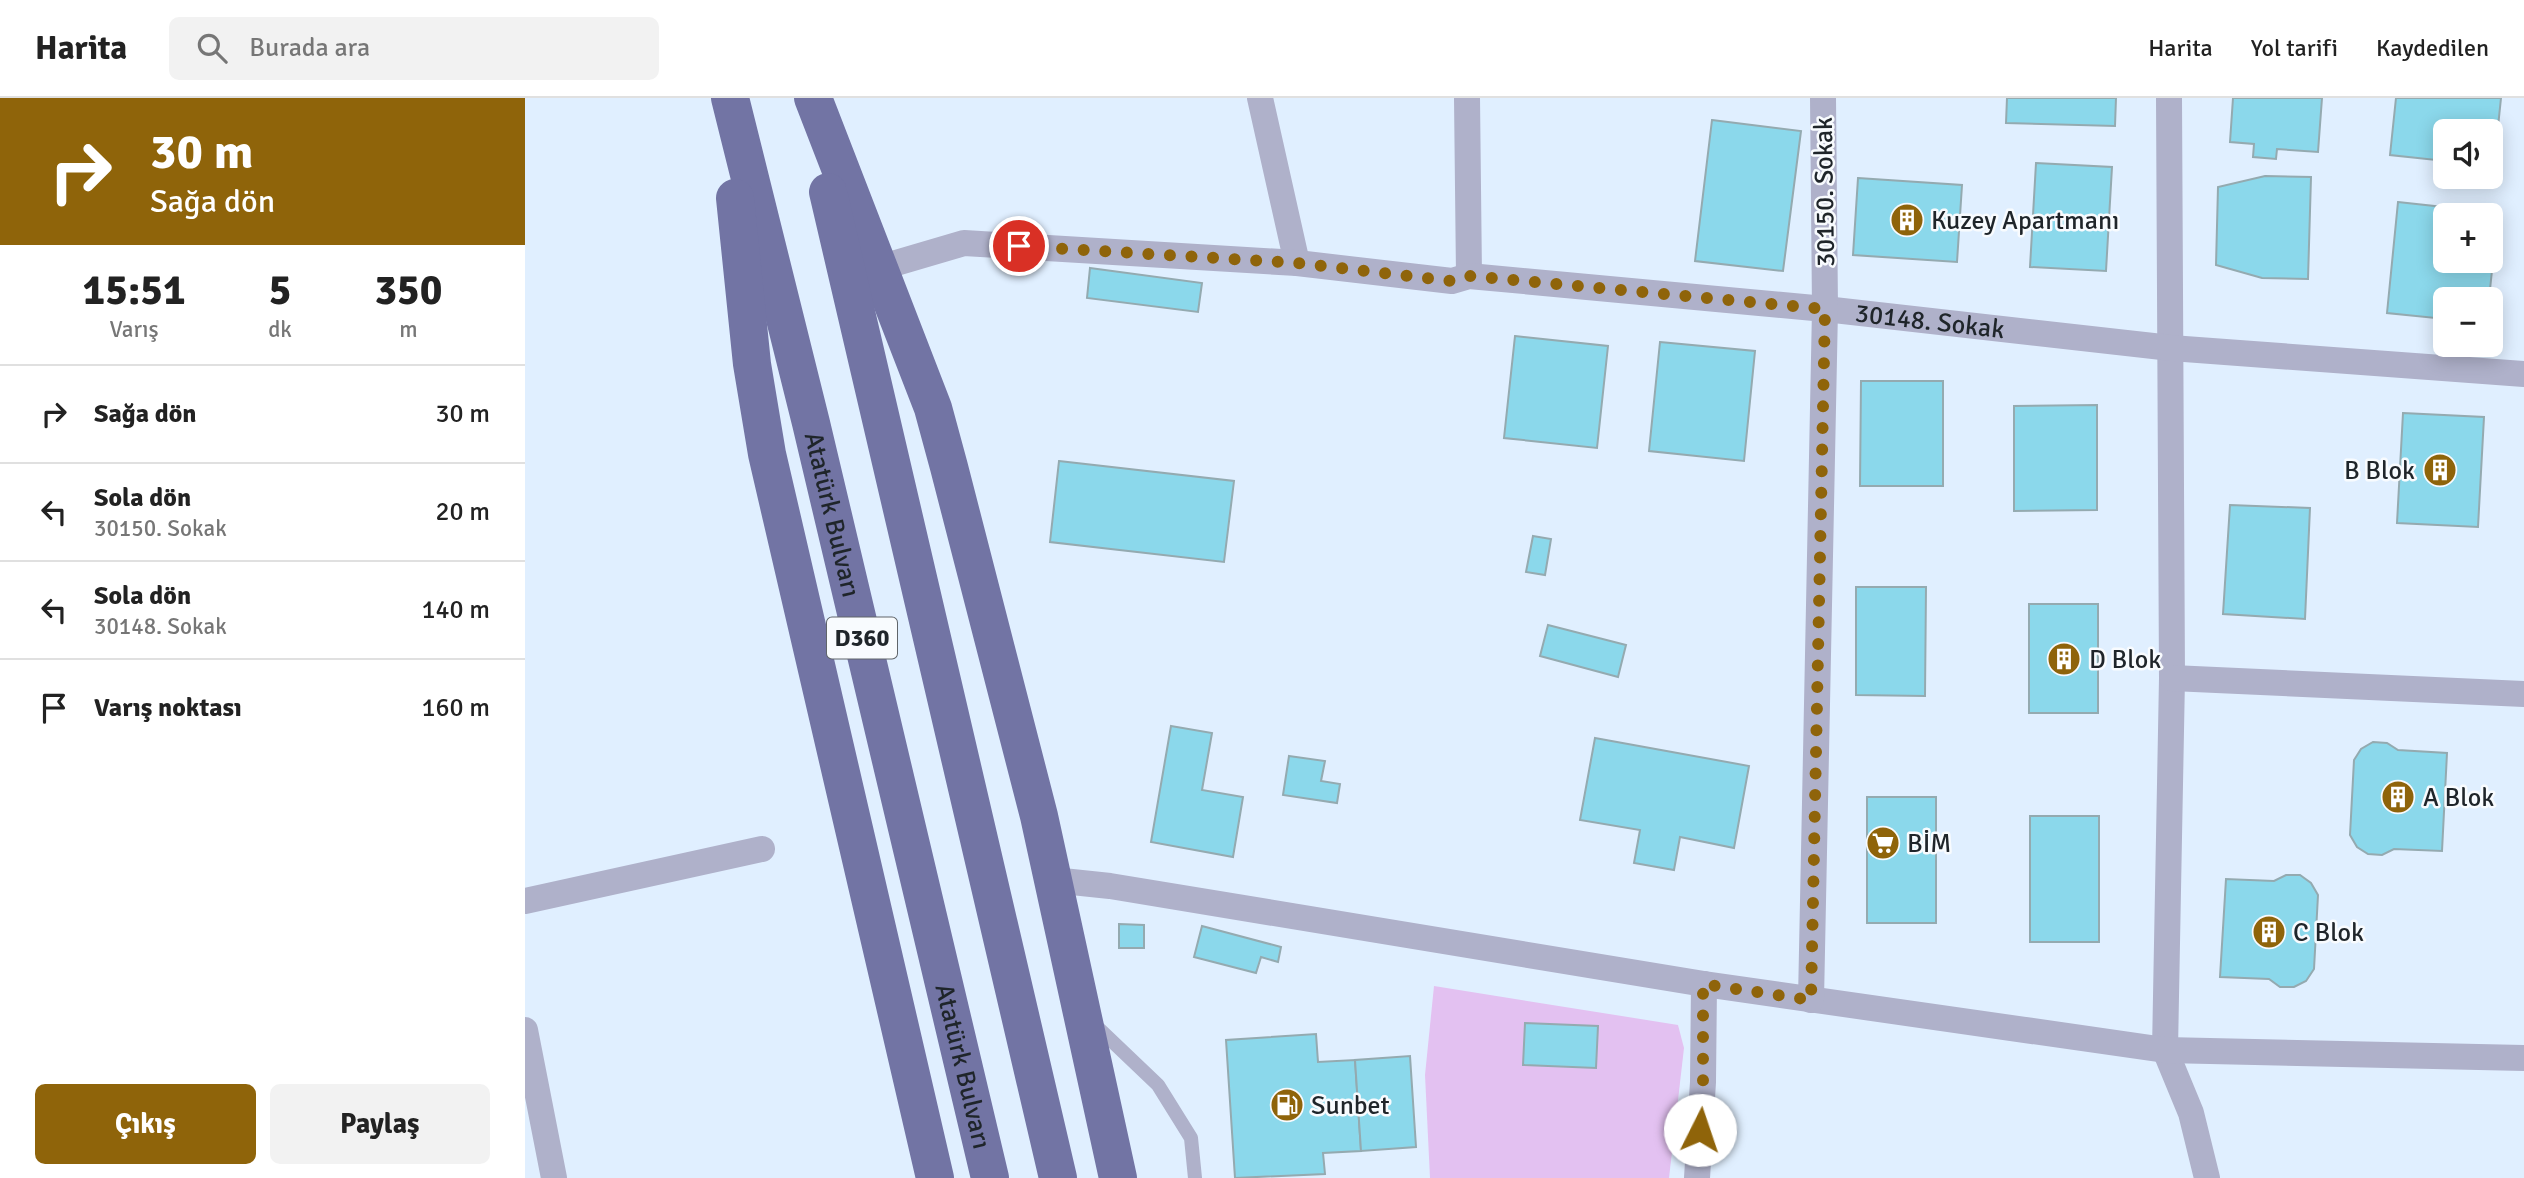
<!DOCTYPE html>
<html lang="tr">
<meta charset="utf-8">
<style>
:root{--surface:#fff;--page:#f2f2f2;--text:#222;--muted:#767676;--line:#e0e0e0;--accent:#8f640a}
body{margin:0;font-family:Signika,sans-serif;background:var(--page);color:var(--text);height:100vh;display:flex;flex-direction:column;font-size:26px;white-space:nowrap}
*{box-sizing:border-box;margin:0}
p{font-size:23px;color:var(--muted)}
.icon{flex:none;width:38px;height:38px;fill:none;stroke:currentColor;stroke-width:2;stroke-linecap:round;stroke-linejoin:round}
.map{position:relative;flex:1;overflow:hidden}
.drawer{display:flex;flex-direction:column;background:var(--surface);width:525px}
.drawer>*{flex:none}
.hud{background:#8f640a;color:#fff;overflow:hidden}
.fabs{position:absolute;left:1908px;top:21px;display:grid;gap:14px}
.fabs a{display:grid;place-items:center;width:70px;height:70px;border-radius:10px;background:var(--surface);box-shadow:0 4px 18px #0003;font-size:35px}
.pin{position:absolute;display:grid;place-items:center;width:60px;height:60px;color:#fff;margin:-30px;border:4px solid #fff;border-radius:50%;box-shadow:0 2px 7px #0007}
.me{position:absolute;width:77px;margin:-38px;rotate:4deg;stroke-linejoin:round;filter:drop-shadow(0 0 5px #0008)}
.turn{display:flex;align-items:center;gap:24px;height:147px;padding:0 35px;font-size:32px}
.turn .icon{width:91px;height:91px;stroke-width:2.5}
.turn b{display:block;font-size:49px;line-height:60px}
.eta{display:flex;justify-content:space-evenly;align-items:center;height:119px;text-align:center}
.eta b{font-size:42px;font-weight:800;line-height:49px}
.action{display:flex;gap:14px;margin-top:auto;padding:14px 35px}
.action a{flex:1;height:80px;border-radius:10px;background:var(--accent);color:#fff;font-size:28px;font-weight:800;line-height:80px;text-align:center}
.action a+a{background:var(--page);color:var(--text)}
ul{padding:0;list-style:none}
li{display:flex;align-items:center;gap:21px;height:98px;padding:0 35px;border-top:2px solid var(--line)}
li div{flex:1}
li b{display:block;font-size:26px}
li em{font-style:normal}
header{display:flex;align-items:center;gap:42px;box-sizing:border-box;height:98px;padding:0 35px;background:var(--surface);border-bottom:2px solid var(--line)}
header strong{font-size:33px}
nav{display:flex;gap:38px;margin-inline-start:auto;font-size:24px}
.search{width:490px;height:63px;background:var(--page);display:flex;align-items:center;gap:18px;box-sizing:border-box;padding:0 24px;border-radius:10px;color:var(--muted);font-size:26px}
main{display:flex;flex:1;min-height:0}
.map>svg:first-child{display:block}
.green{fill:#e3c1f1}
.building{fill:#8bd8eb;stroke:#94aab0;stroke-width:2;fill-rule:evenodd}
.lines{fill:none;stroke-linecap:round;stroke-linejoin:round}
.service{stroke:#afb1ca;stroke-width:14}
.minor{stroke:#afb1ca;stroke-width:26}
.trunk{stroke:#7274a4;stroke-width:38}
.route{stroke:#8f640a;stroke-width:12;stroke-dasharray:0 21.6}
.labels{text-anchor:middle;stroke-width:5;stroke-linejoin:round;paint-order:stroke}
.shield{fill:#f8fbfe;stroke:#60656a;stroke-width:2}
.shield-label{font-size:24px;font-weight:bold;fill:#1f252a}
.street-label{font-size:26px;fill:#1f252a;stroke:#f8fbfe}
.poi-label{font-size:26px;fill:#1f252a;stroke:#f8fbfe;text-anchor:start}
</style>
<header>
<strong>Harita</strong>
<div class="search"><svg class="icon" aria-label="search" viewBox="0 0 24 24"><circle cx="10" cy="10" r="6"/><path d="M15 15l6 6"/></svg>Burada ara</div>
<nav><a>Harita</a><a>Yol tarifi</a><a>Kaydedilen</a></nav>
</header>
<main>
<section class="drawer">
<div class="hud">
<div class="turn"><svg class="icon" aria-label="right" viewBox="0 0 24 24"><path d="M7 20v-9h11M14 6l5 5-5 5"/></svg><div><b>30 m</b>Sağa dön</div></div>
</div>
<div class="eta">
<div><b>15:51</b><p>Varış</p></div>
<div><b>5</b><p>dk</p></div>
<div><b>350</b><p>m</p></div>
</div>
<ul>
<li><svg class="icon" aria-label="right" viewBox="0 0 24 24"><path d="M7 20v-9h11M14 6l5 5-5 5"/></svg><div><b>Sağa dön</b></div><em>30 m</em></li>
<li><svg class="icon" aria-label="left" viewBox="0 0 24 24"><path d="M17 20v-9H6M10 6l-5 5 5 5"/></svg><div><b>Sola dön</b><p>30150. Sokak</p></div><em>20 m</em></li>
<li><svg class="icon" aria-label="left" viewBox="0 0 24 24"><path d="M17 20v-9H6M10 6l-5 5 5 5"/></svg><div><b>Sola dön</b><p>30148. Sokak</p></div><em>140 m</em></li>
<li><svg class="icon" aria-label="arrive" viewBox="0 0 24 24"><path d="M6 21V4h12l-3 4 3 4H6"/></svg><div><b>Varış noktası</b></div><em>160 m</em></li>
</ul>
<div class="action"><a>Çıkış</a><a>Paylaş</a></div>
</section>
<div class="map">
<svg width="1999" height="1080" viewBox="0 0 1999 1080">
<rect width="100%" height="100%" fill="#e0efff"/>
<path class="green" d="M909 888 1153 927 1159 950 1144 1080H905L900 977Z"/>
<g class="building">
<path d="M1482 0H1591L1590 28 1481 25Z"/>
<path d="M1708 0H1797L1793 54 1752 51 1751 61 1728 59 1729 46 1705 44Z"/>
<path d="M1871 0H1976L1969 67H1965V33H1920V63L1865 57Z"/>
<path d="M1187 22 1276 33 1258 173 1170 163Z"/>
<path d="M1511 65 1587 69 1581 173 1505 169Z"/>
<path d="M1740 78 1786 79 1783 181 1737 180 1691 167 1693 89Z"/>
<path d="M1333 80 1437 87 1432 164 1328 157Z"/>
<path d="M1873 104 1973 115 1964 201H1920V221L1862 215ZM1920 117H1965V163H1920Z"/>
<path d="M565 170 677 185 673 214 562 200Z"/>
<path d="M990 238 1083 248 1072 350 979 340Z"/>
<path d="M1135 244 1230 253 1219 363 1124 353Z"/>
<path d="M1336 283H1418V388H1335Z"/>
<path d="M1572 307V412L1489 413V308Z"/>
<path d="M1878 315 1959 319 1953 429 1872 425Z"/>
<path d="M534 363 709 383 699 464 525 444Z"/>
<path d="M1705 407 1785 410 1780 521 1698 516Z"/>
<path d="M1008 438 1026 441 1020 477 1001 474Z"/>
<path d="M1331 489H1401L1400 598 1331 597Z"/>
<rect x="1504" y="506" width="69" height="109"/>
<path d="M1023 527 1101 547 1093 579 1015 558Z"/>
<path d="M646 628 687 635 677 692 718 699 708 759 626 744Z"/>
<path d="M1070 640 1224 668 1209 750 1155 739 1149 772 1109 765 1115 732 1055 722Z"/>
<path d="M1848 644 1862 645 1873 652 1922 655 1917 753 1869 751 1857 757 1843 756 1832 749 1825 737 1829 662 1836 651Z"/>
<path d="M764 658 800 663 796 683 815 686 812 705 758 697Z"/>
<rect x="1342" y="699" width="69" height="126"/>
<rect x="1505" y="718" width="69" height="126"/>
<path d="M1761 777H1775L1786 785 1793 797 1789 871 1781 883 1769 889H1755L1744 881 1695 879 1701 781 1749 783Z"/>
<path d="M594 826 619 827V850H594Z"/>
<path d="M677 828 756 849 753 864 736 859 731 875 669 859Z"/>
<path d="M1000 925 1073 928 1071 970 998 967Z"/>
<path d="M791 936 793 964 830 962 836 1053 798 1055 800 1076 710 1080 701 942Z"/>
<path d="M885 958 891 1049 836 1053 830 962Z"/>
</g>
<g class="lines">
<path class="service" d="M569 926 633 987 666 1040 670 1080"/>
<g class="minor">
<path d="M735 0 772 165"/>
<path d="M942 0 944 178"/>
<path d="M1644 0 1647 580 1640 952 1666 1015 1682 1080"/>
<path id="s1" d="M354 170 439 145 772 165 927 183 944 178 1300 211 1646 250 1999 276"/>
<path d="M1647 580 1999 596"/>
<path d="M528 782 585 788 1179 886 1640 952 1999 960"/>
<path d="M0 803 237 751"/>
<path d="M1286 902 1300 211 1298 0"/>
<path d="M0 932 29 1080"/>
<path d="M1172 1080 1178 984 1179 886"/>
</g>
<g class="trunk">
<path id="s2" d="M205 0 286 325 465 1080"/>
<path d="M288 0 408 310 424 369 514 718 593 1080"/>
<path d="M303 94 533 1080"/>
<path d="M210 100 227 266 242 356 410 1080"/>
</g>
</g>
<g class="lines">
<path class="route" d="M494 148 772 165 927 183 944 178 1300 211 1286 902 1178 886V984L1175 1032"/>
</g>
<defs>
<symbol id="building-disc" viewBox="-11 -11 22 22"><circle r="9.5" fill="#8f640a" stroke="#f8fbfe"/><path d="M-4-6H4V6H1V3H-1V6H-4ZM-2.5-4.3h1.7v1.8h-1.7ZM.8-4.3h1.7v1.8H.8ZM-2.5-1h1.7V.8h-1.7ZM.8-1h1.7V.8H.8Z" fill="#fff"/></symbol>
<symbol id="supermarket-disc" viewBox="-11 -11 22 22"><circle r="9.5" fill="#8f640a" stroke="#f8fbfe"/><path d="M-6-5.5h2.5l.6 2H6L4.5 2H-2.5L-4.4-4H-6ZM-1.5 3.2a1.3 1.3 0 1 0 .1 0ZM3 3.2a1.3 1.3 0 1 0 .1 0Z" fill="#fff"/></symbol>
<symbol id="fuel-disc" viewBox="-11 -11 22 22"><circle r="9.5" fill="#8f640a" stroke="#f8fbfe"/><path d="M-5.5-6h7V0h2V4h1.3V-2.5L3-4.5l.8-.8L6-3V5H2.5V1h-1V6h-7ZM-4.2-4.7v3.2H.2V-4.7Z" fill="#fff"/></symbol>
</defs>
<g fill-rule="evenodd">
<use href="#building-disc" x="1363" y="103" width="38" height="38"/>
<use href="#building-disc" x="1896" y="353" width="38" height="38"/>
<use href="#building-disc" x="1520" y="542" width="38" height="38"/>
<use href="#building-disc" x="1854" y="680" width="38" height="38"/>
<use href="#supermarket-disc" x="1339" y="726" width="38" height="38"/>
<use href="#building-disc" x="1725" y="815" width="38" height="38"/>
<use href="#fuel-disc" x="743" y="988" width="38" height="38"/>
</g>
<g class="labels">
<rect class="shield" x="302" y="519.5" width="70" height="41" rx="5"/>
<g class="shield-label">
<text x="337" y="548">D360</text>
</g>
<g class="street-label">
<text transform="translate(1299 94) rotate(-91)" y="9">30150. Sokak</text>
<text dy="9" stroke="none"><textPath href="#s1" startOffset="1059">30148. Sokak</textPath></text>
<text dy="9" stroke="none"><textPath href="#s2" startOffset="429">Atatürk Bulvarı</textPath></text>
<text dy="9" stroke="none"><textPath href="#s2" startOffset="996">Atatürk Bulvarı</textPath></text>
</g>
<g class="poi-label">
<text x="1406" y="131">Kuzey Apartmanı</text>
<text x="1890" y="381" text-anchor="end">B Blok</text>
<text x="1564" y="570">D Blok</text>
<text x="1898" y="708">A Blok</text>
<text x="1382" y="754">BİM</text>
<text x="1768" y="843">C Blok</text>
<text x="786" y="1016">Sunbet</text>
</g>
</g>
</svg>
<div class="fabs">
<a><svg class="icon" aria-label="sound" viewBox="0 0 24 24"><path d="M4 9h4l5-4v14l-5-4H4zM17 9q2 3 0 6"/></svg></a>
<a>+</a>
<a>−</a>
</div>
<div class="pin" style="left:494px;top:148px;background:#d93025"><svg class="icon" aria-label="arrive" viewBox="0 0 24 24"><path d="M6 21V4h12l-3 4 3 4H6"/></svg></div>
<svg class="me" style="left:1175px;top:1032px" viewBox="-20 -20 40 40"><circle r="19" fill="#fff"/><path d="M0-13L10 11 0 6-10 11z" fill="#8f640a"/></svg>
</div>
</main>
